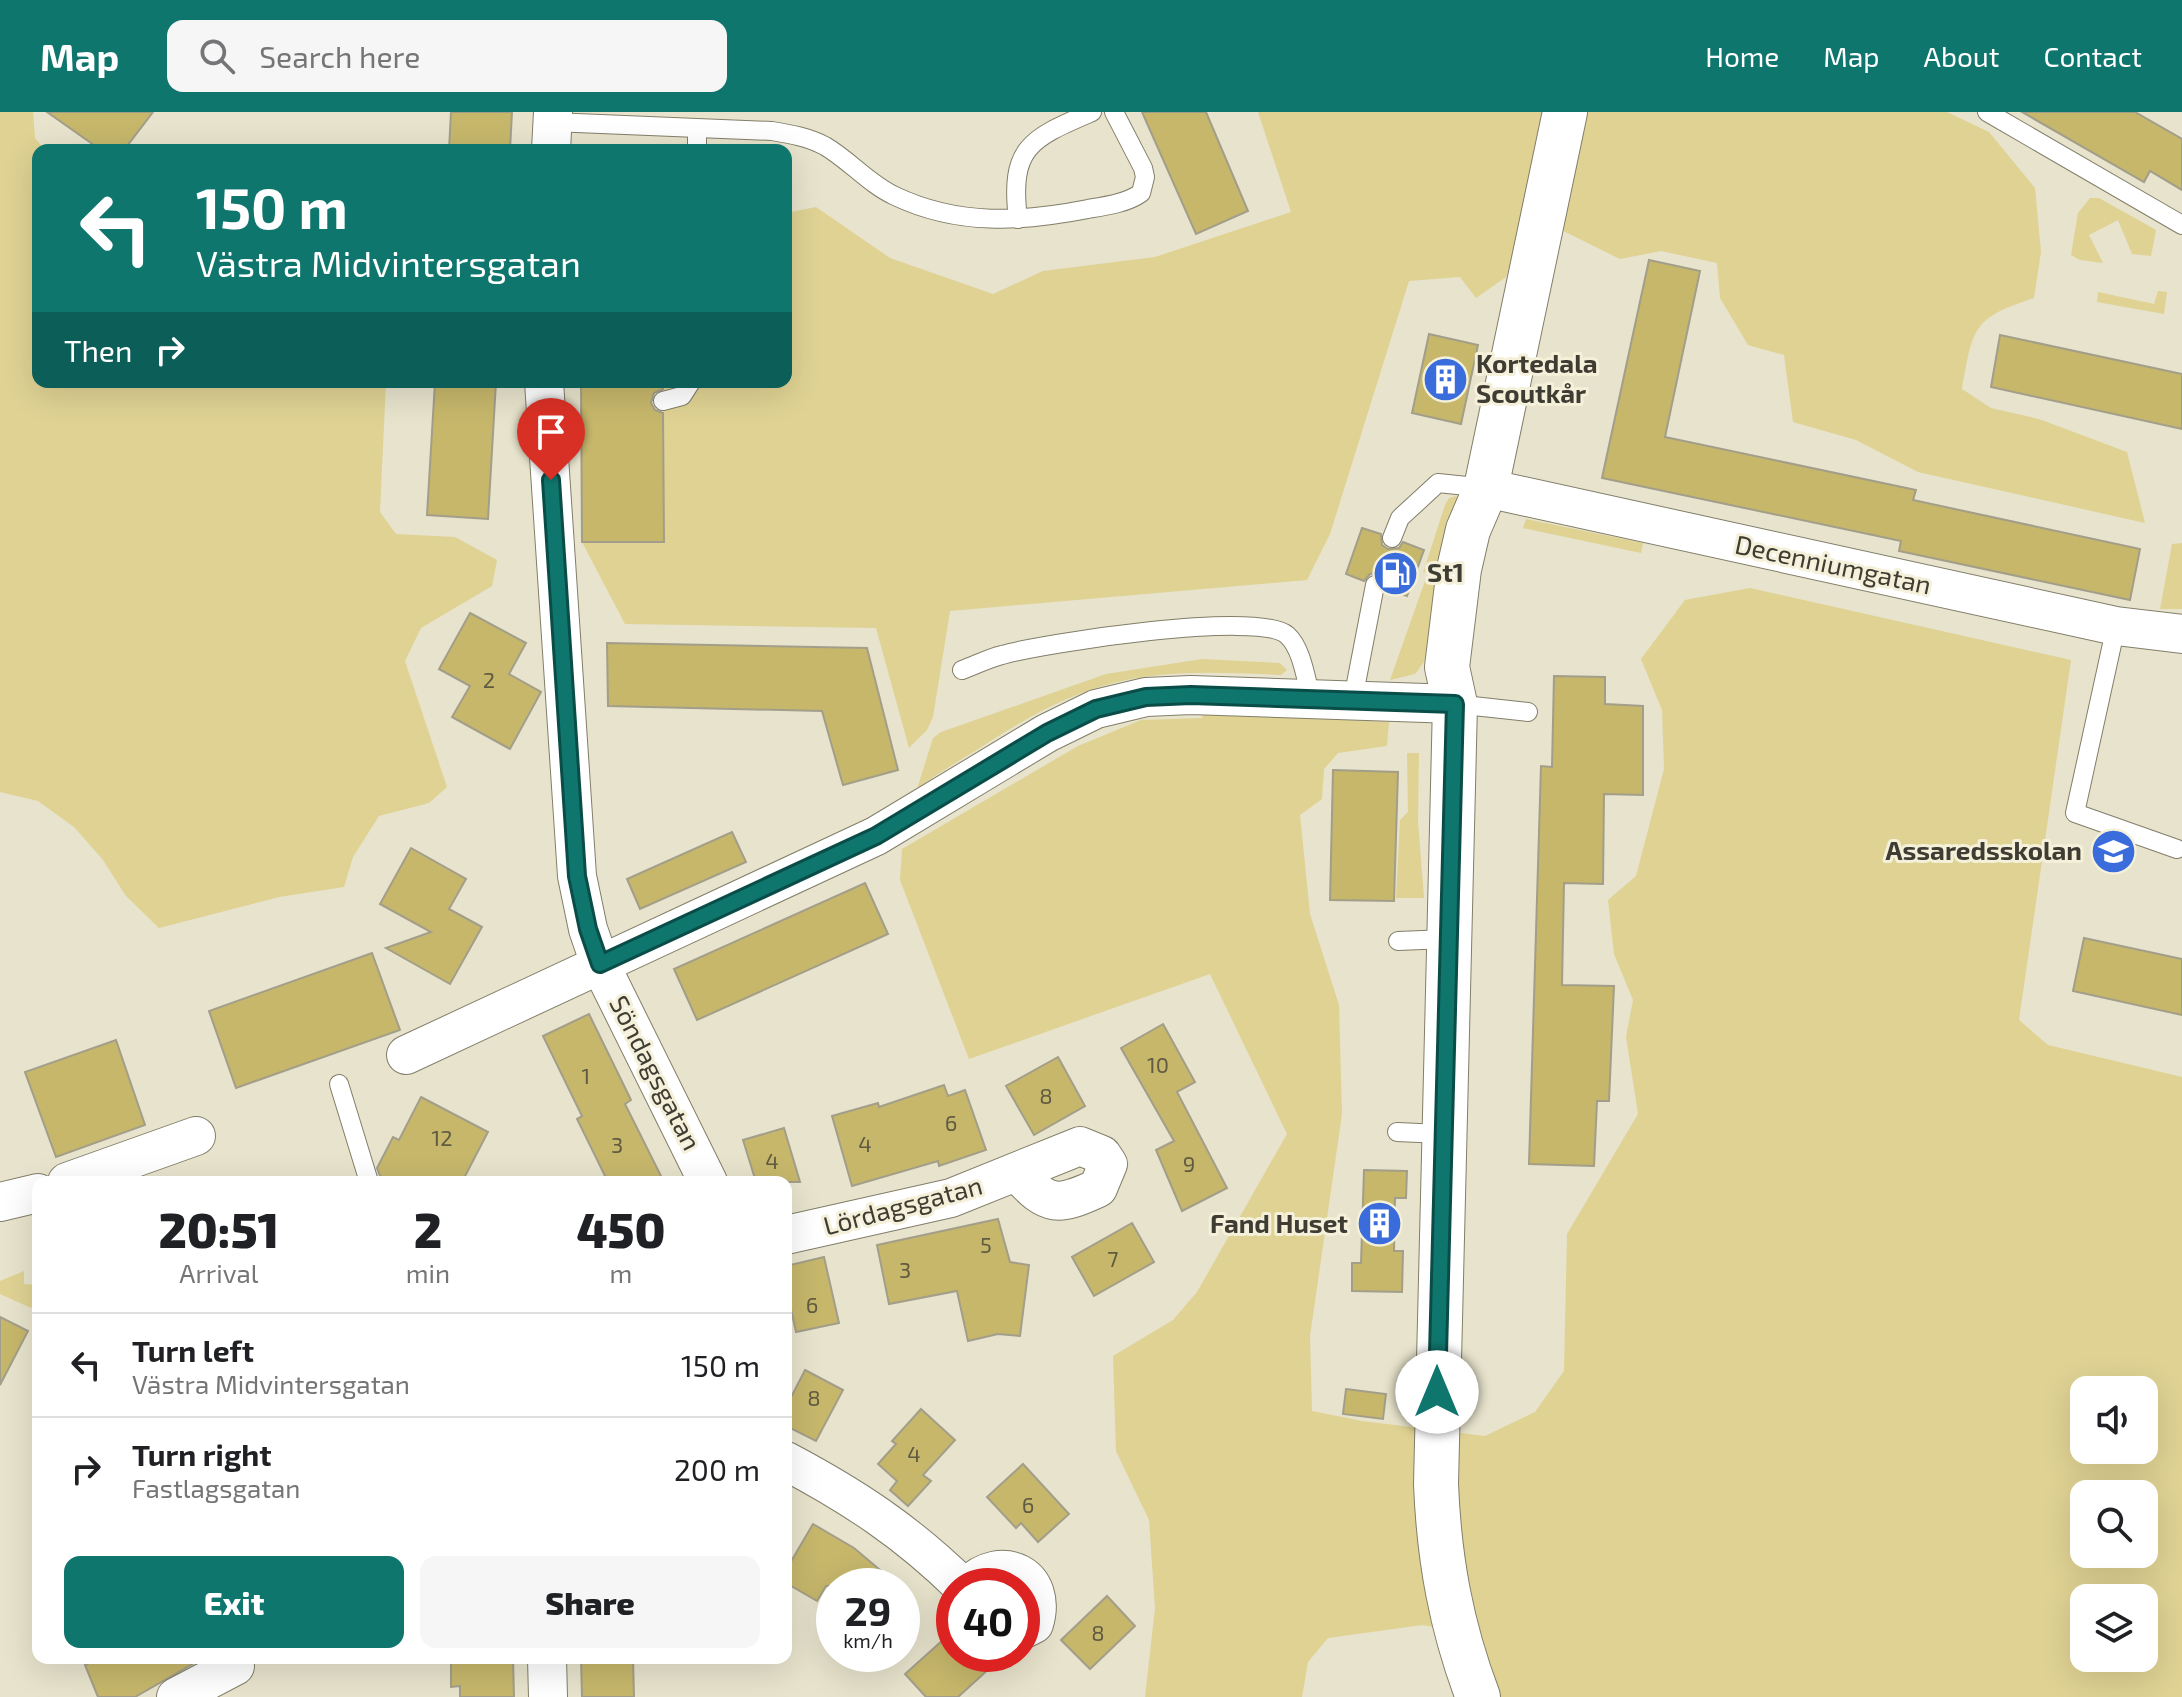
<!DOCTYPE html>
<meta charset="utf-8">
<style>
:root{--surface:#fff;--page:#f6f6f6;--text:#202124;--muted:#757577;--line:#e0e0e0;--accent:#0f766e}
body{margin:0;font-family:"Exo 2",sans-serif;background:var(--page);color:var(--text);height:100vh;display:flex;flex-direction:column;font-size:30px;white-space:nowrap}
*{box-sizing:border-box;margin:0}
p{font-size:26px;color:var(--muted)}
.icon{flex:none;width:44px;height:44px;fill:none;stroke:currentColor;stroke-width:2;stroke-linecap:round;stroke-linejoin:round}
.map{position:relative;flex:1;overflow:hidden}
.drawer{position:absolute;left:32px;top:1064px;width:760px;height:488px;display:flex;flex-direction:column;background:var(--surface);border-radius:16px;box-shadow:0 8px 32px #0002}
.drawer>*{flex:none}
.hud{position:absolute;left:32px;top:32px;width:760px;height:244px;border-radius:16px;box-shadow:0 8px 32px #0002;background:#0f766e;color:#fff;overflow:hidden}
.buttons{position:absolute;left:2070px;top:1264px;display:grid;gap:16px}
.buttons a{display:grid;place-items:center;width:88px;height:88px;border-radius:16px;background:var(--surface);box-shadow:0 8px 32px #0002;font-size:40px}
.speed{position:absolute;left:816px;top:1456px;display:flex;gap:16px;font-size:40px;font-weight:700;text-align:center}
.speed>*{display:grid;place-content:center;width:104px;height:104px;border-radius:50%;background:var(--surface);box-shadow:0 8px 32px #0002;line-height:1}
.speed small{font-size:20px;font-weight:400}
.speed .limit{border:12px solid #d22;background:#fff;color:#111}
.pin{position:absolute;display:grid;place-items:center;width:68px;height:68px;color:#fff;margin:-82px -34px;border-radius:50% 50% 50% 0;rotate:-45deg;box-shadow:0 0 8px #0007}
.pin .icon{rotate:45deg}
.me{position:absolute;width:88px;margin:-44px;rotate:0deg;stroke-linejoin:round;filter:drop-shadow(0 0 6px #0008)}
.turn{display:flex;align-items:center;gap:28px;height:168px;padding:0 32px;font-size:36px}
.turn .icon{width:104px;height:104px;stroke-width:2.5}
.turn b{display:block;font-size:56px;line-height:68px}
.then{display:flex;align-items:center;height:76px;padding:0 32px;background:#0003;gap:16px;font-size:30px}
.eta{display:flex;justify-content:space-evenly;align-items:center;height:136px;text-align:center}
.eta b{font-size:48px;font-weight:800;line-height:56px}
.cta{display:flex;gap:16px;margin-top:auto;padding:16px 32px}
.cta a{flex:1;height:92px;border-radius:16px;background:var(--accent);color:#fff;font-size:32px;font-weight:800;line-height:92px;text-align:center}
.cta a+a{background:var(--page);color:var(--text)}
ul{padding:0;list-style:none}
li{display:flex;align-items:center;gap:24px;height:104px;padding:0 32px;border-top:2px solid var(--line)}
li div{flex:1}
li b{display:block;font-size:30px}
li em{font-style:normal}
header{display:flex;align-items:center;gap:48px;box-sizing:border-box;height:112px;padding:0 40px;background:var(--accent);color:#fff}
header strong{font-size:38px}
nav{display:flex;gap:44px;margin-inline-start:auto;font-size:28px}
.search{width:560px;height:72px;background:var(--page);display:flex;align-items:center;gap:20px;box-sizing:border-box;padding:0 28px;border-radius:16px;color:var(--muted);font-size:30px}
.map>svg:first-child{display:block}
.green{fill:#dfd293;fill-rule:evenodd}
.building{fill:#c6b76b;stroke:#a39e89;stroke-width:2}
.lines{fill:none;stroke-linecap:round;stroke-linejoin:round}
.service-casing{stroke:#827e69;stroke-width:20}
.minor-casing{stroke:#827e69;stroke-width:40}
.tertiary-casing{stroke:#827e69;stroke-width:46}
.service{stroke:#fff;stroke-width:18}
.minor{stroke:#fff;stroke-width:38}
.tertiary{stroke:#fff;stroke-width:44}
.route-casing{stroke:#0a4d48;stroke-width:20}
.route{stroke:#0f766e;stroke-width:14}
.labels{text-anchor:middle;stroke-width:6;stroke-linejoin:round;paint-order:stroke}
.number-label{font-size:22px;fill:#605b41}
.poi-label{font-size:26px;font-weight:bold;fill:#3e3c33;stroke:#f4f0d9;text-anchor:start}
.street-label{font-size:26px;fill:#3e3c33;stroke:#f4f0d9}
</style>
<header>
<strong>Map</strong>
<div class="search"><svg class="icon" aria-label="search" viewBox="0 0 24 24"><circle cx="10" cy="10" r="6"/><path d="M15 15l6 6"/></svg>Search here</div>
<nav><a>Home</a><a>Map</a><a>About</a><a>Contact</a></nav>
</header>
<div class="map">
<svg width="2182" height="1585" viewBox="0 0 2182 1585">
<rect width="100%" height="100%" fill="#e7e3cc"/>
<g class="green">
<path d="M0 0H33L35 26 45 38H38V270H386L380 400 396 422 455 425 497 448 492 474 421 516 405 549 447 675 429 691 379 704 353 745 344 775 279 785 159 816 126 784 103 748 74 715 38 689 0 680Z"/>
<path d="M1258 0H1947L1989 20 2035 76 2041 140 2034 186C1972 206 1973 216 1962 277L1991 296 2039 307 2127 340 2145 411 1918 360 1856 328 1793 310 1784 243 1748 233 1720 186 1717 151 1661 139 1620 147 1527 101 1506 165 1476 186 1460 165 1409 169 1330 422 1307 468 950 499 933 605 927 618 909 636 876 516 625 512 582 430H664L663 270H786V101L816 95 890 146 993 182 1043 159 1155 145 1291 100Z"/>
<path d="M2090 86H2099L2156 118 2151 144 2132 142 2118 108 2089 123 2103 151 2080 148 2071 143 2078 101Z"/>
<path d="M2158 179 2167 180 2164 202 2097 190 2098 180 2154 192Z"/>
<path d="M1456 384 1461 387 1446 450 1423 461 1445 393 1449 386Z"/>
<path d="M1526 407 1643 431 1641 441 1523 416Z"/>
<path d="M2182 431V497H2160L2172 432Z"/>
<path d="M1441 461 1424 550 1415 562 1390 568 1425 469Z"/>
<path d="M1750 476 2071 548 2019 908 2048 933 2182 965V1585H1454L1440 1516 1422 1513 1328 1526 1308 1550 1302 1585H1145L1155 1496 1149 1408 1116 1339 1113 1244 1173 1208 1197 1180 1287 1022 1210 862 969 947 900 768 902 737 1078 634 1141 608 1202 606 1203 601 1389 610 1387 634 1338 641 1324 657 1322 687 1300 703 1310 802 1339 893 1342 1002 1310 1224 1312 1299 1362 1309 1485 1324 1535 1300 1564 1259 1567 1122 1638 1002 1626 925 1633 888 1614 842 1608 788 1636 764 1664 657 1662 598 1641 547 1685 488ZM2084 1278H2144V1338H2084ZM2084 1382H2144V1442H2084ZM2084 1486H2144V1546H2084Z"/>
<path d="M1202 547 1280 551 1287 558 1281 563C1154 557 1099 559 989 630 965 646 940 659 917 677L933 626 941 620 1106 562Z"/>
<path d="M1407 641H1419L1418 709 1424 786H1396L1400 708 1408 700Z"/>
<path d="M24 1159V1172L38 1173 37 1189 31 1196 0 1182V1169Z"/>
</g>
<g class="building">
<path d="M47 0H153L124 38H101Z"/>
<path d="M451 0H512L510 38H449Z"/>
<path d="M1142 0H1206L1248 99 1196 122Z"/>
<path d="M2022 0H2135L2182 27V78L2150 59 2144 70Z"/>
<path d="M1649 148 1700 159 1665 325 1916 378 1913 388 2140 437 2130 488 1899 439 1901 429 1602 366Z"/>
<path d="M1429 222 1478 233 1461 312 1412 301Z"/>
<path d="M2000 223 2182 262V317L1991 275Z"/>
<path d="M435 270H496L488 407 427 403Z"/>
<path d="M581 270H663V277L654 281 651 291 655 298 663 301 664 430H582Z"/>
<path d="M1362 416 1381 422 1382 433 1388 437 1399 436 1403 430 1424 438 1407 484 1386 477V468L1378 461 1370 462 1364 469 1346 462Z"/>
<path d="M470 501 526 531 509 562 541 580 510 637 452 605 470 574 439 557Z"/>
<path d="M607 531 867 536 898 658 843 673 822 599 608 594Z"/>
<path d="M1554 564 1605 565V592L1643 594V683L1604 682 1603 772 1564 771 1562 873 1614 874 1609 989H1597L1594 1054 1529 1052 1541 654 1552 655Z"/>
<path d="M1333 658 1398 660 1394 789 1330 788Z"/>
<path d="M732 720 746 750 640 797 627 767Z"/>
<path d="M411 736 466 767 449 797 482 815 450 872 386 836 431 820 380 792Z"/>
<path d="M865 771 888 822 697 908 674 857Z"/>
<path d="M2084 826 2182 847V903L2073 879Z"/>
<path d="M372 841 400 918 236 976 209 899Z"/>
<path d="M589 902 631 988 625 992 664 1070H608L577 1007 582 1004 543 924Z"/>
<path d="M1163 912 1195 970 1177 980 1227 1076 1182 1099 1156 1038 1174 1029 1121 936Z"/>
<path d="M116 928 145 1013 56 1045 25 960Z"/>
<path d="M1058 945 1085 994 1034 1023 1006 974Z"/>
<path d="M944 973 948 984 965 978 986 1038 939 1054 938 1049 852 1074 832 1004 878 991 879 995Z"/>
<path d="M421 985 488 1020 462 1070H392L380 1064 377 1056 393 1025 399 1028Z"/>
<path d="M784 1016 800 1070H756L743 1028Z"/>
<path d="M1364 1058 1407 1059 1406 1086H1395L1394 1139H1403L1402 1180 1352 1179V1151H1361Z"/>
<path d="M998 1107 1010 1150 1029 1153 1020 1224 998 1222 968 1229 957 1179 889 1192 877 1133Z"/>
<path d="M1132 1111 1154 1150 1094 1184 1072 1145Z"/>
<path d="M824 1145 839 1211 796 1220 786 1175V1154Z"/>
<path d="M0 1205 28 1219 0 1273Z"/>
<path d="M805 1258 843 1278 816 1329 786 1314V1295Z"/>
<path d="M1346 1277 1386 1282 1383 1307 1343 1302Z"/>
<path d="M921 1297 955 1328 923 1363 931 1369 908 1394 890 1378 897 1369 878 1352 896 1332 892 1329Z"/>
<path d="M1023 1352 1069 1402 1038 1430 1021 1411 1016 1416 987 1385Z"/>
<path d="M813 1412 854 1436 899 1474H826L817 1489 786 1471V1458Z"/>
<path d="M1107 1484 1135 1514 1090 1557 1061 1528Z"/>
<path d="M954 1518V1542H977L990 1556 958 1585H926L905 1562Z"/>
<path d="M98 1546H203L135 1585H98L85 1553Z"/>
<path d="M451 1546H513L514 1585H460V1574L451 1575Z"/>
<path d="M581 1546H633L634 1585H582Z"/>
</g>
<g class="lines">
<defs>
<g id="service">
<path d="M1987 0 2182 113"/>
<path d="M552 10 772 19C790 22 808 25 825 34 849 48 869 72 895 84 958 114 1022 110 1088 97 1106 94 1127 91 1141 81L1145 65 1143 56 1114 0"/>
<path d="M697 17V38"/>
<path d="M1018 107C1009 34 1032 26 1092 0"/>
<path d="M663 289 682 284 691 270"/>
<path d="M1392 426 1400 406 1438 371 1486 376"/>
<path d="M2116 514 2075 701 2177 737"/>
<path d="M962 558C976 553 989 546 1002 543 1044 531 1259 498 1287 523 1302 536 1306 568 1311 586"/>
<path d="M1353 587 1375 473"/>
<path d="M1455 592 1528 600"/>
<path d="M1398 829 1447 827"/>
<path d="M339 972 369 1070"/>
<path d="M1397 1020 1442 1022"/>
</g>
<g id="minor">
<path d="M551 38 553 0"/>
<path d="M544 270 577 764 588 817 600 852 708 1070"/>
<path d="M1486 376 2116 514 2182 522"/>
<path d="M406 943 876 724 1047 621 1096 597 1146 585 1191 583 1455 592"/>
<path d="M67 1070 196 1024"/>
<path d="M0 1090 38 1081"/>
<path d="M786 1123 951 1086 1080 1034 1102 1043 1108 1052 1098 1076C1059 1094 1048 1096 1018 1061"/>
<path d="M786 1349C854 1385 907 1420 962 1474"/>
<path d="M968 1474C1001 1440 1049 1463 1034 1512L1022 1518"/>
<path d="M547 1546 548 1585"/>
<path d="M176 1585 235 1554"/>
</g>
<path id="tertiary" d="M1478 1585C1451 1514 1439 1447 1436 1372L1455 592 1447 555 1459 457 1468 418 1486 376 1565 0"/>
</defs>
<use href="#service" class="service-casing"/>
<use href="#minor" class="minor-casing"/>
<use href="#tertiary" class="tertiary-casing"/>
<use href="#service" class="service"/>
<use href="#minor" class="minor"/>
<use href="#tertiary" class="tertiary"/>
</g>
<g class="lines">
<defs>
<path id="route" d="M551 368 577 764 588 817 600 852 876 724 1047 621 1096 597 1146 585 1191 583 1455 592 1437 1280"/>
</defs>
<use href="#route" class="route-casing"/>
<use href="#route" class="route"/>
</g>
<defs>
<symbol id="building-disc" viewBox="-11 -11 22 22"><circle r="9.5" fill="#3a6cdc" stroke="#f4f0d9"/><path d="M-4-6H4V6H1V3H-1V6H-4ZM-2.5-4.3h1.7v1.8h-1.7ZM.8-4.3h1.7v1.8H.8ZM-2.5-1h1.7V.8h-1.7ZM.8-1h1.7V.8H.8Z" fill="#fff"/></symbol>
<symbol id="fuel-disc" viewBox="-11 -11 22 22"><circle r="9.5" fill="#3a6cdc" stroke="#f4f0d9"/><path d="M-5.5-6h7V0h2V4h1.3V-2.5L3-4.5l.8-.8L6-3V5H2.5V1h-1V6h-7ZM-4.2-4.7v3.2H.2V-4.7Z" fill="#fff"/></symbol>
<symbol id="school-disc" viewBox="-11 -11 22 22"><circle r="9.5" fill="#3a6cdc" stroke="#f4f0d9"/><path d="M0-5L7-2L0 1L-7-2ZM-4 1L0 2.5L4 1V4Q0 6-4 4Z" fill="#fff"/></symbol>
</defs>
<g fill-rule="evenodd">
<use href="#building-disc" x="1420" y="242" width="51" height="51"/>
<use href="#fuel-disc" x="1370" y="436" width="51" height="51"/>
<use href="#school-disc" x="2088" y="714" width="51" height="51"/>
<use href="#building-disc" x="1354" y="1086" width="51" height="51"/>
</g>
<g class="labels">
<g class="number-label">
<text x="489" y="576">2</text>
<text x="1158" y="961">10</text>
<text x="586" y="972">1</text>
<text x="1046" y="992">8</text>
<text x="951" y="1019">6</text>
<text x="442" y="1034">12</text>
<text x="865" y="1040">4</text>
<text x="617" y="1041">3</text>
<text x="772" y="1057">4</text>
<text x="1189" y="1060">9</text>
<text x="986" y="1141">5</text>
<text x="1113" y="1155">7</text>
<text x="905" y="1166">3</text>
<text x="812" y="1201">6</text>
<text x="814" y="1294">8</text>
<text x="914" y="1350">4</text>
<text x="1028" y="1401">6</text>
<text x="1098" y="1529">8</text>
</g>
<g class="poi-label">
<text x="1476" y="261">Kortedala<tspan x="1476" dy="30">Scoutkår</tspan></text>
<text x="1427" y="470">St1</text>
<text x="2082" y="748" text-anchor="end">Assaredsskolan</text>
<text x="1348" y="1121" text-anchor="end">Fand Huset</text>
</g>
<g class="street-label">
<text transform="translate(1833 453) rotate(12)" y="9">Decenniumgatan</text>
<text transform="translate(655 961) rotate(63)" y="9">Söndagsgatan</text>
<text transform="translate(903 1094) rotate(-15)" y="9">Lördagsgatan</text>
</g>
</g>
</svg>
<div class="buttons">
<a><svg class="icon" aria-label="sound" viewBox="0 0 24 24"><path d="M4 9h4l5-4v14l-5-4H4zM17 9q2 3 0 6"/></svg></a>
<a><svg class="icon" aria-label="search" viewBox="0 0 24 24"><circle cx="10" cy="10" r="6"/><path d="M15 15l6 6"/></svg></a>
<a><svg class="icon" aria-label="layers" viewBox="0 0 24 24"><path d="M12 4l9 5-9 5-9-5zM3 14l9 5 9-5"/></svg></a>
</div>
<div class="speed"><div>29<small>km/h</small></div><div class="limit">40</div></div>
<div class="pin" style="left:551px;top:368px;background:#d93025"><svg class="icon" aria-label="arrive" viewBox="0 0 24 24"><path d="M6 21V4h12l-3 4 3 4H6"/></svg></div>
<svg class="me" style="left:1437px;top:1280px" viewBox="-20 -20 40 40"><circle r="19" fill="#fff"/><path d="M0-13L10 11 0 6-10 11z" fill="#0f766e"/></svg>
<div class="hud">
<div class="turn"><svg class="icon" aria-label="left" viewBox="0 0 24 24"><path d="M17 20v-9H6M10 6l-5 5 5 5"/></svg><div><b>150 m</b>Västra Midvintersgatan</div></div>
<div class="then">Then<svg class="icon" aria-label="right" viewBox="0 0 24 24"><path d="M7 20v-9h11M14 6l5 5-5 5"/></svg></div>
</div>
<section class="drawer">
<div class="eta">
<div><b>20:51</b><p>Arrival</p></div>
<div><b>2</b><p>min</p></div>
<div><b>450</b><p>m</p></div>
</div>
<ul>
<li><svg class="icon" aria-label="left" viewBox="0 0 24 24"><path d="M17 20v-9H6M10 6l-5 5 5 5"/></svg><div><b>Turn left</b><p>Västra Midvintersgatan</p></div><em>150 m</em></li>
<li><svg class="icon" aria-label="right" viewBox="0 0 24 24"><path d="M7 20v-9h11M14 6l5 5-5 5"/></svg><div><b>Turn right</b><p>Fastlagsgatan</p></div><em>200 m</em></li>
</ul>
<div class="cta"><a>Exit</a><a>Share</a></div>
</section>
</div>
